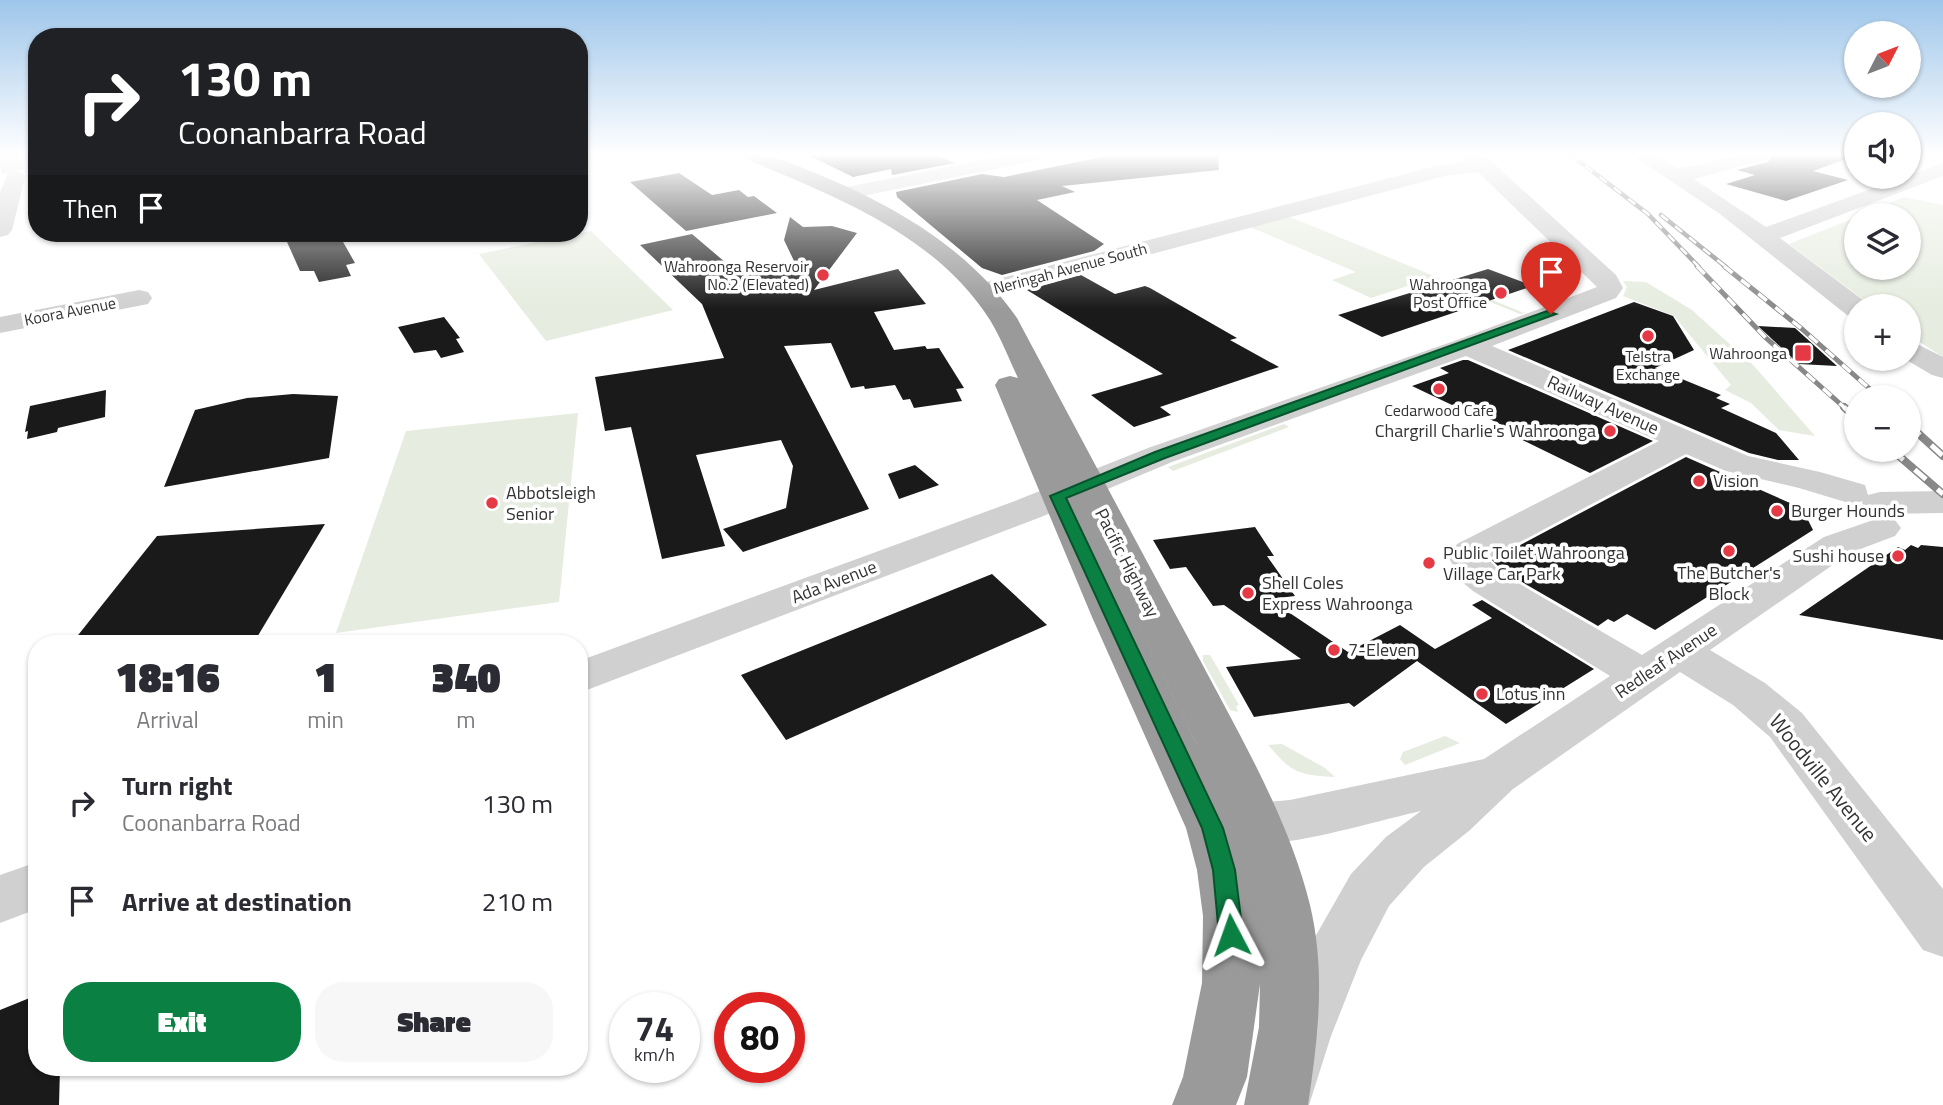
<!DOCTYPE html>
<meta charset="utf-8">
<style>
:root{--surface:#fff;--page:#f7f7f7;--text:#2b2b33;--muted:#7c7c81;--accent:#0b8043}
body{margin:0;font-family:"Titillium Web",sans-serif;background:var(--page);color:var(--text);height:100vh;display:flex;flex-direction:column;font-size:26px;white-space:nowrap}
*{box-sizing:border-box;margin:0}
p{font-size:23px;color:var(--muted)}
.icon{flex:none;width:38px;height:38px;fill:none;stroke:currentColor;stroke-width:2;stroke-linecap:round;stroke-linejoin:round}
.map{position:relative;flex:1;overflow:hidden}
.drawer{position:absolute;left:28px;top:635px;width:560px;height:441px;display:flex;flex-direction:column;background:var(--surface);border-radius:28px;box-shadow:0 2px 5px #0004}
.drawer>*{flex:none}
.guide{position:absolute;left:28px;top:28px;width:560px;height:214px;border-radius:28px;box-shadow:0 2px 5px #0004;background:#202124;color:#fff;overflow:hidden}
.needle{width:46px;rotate:48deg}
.tools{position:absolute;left:1844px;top:21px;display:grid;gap:14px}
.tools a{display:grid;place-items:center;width:77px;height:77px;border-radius:50%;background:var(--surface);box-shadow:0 2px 5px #0004;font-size:35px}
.speed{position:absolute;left:609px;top:992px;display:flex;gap:14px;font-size:35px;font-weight:700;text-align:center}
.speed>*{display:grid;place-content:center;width:91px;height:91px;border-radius:50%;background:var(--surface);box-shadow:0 2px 5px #0004;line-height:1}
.speed small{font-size:18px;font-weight:400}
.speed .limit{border:10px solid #d22;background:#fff;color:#111}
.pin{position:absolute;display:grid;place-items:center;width:60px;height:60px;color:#fff;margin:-72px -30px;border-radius:50% 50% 50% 0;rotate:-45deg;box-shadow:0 0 7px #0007}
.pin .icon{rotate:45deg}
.me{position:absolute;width:77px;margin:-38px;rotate:356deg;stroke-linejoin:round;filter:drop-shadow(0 0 5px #0008)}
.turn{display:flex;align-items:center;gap:24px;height:147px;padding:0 35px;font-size:32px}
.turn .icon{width:91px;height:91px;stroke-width:2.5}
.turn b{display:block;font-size:49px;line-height:60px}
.then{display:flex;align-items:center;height:66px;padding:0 35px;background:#0003;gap:14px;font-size:26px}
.eta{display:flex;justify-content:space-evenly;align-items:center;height:119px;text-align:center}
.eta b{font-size:42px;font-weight:800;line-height:49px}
.primary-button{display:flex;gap:14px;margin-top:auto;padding:14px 35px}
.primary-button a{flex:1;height:80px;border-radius:28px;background:var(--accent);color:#fff;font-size:28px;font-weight:800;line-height:80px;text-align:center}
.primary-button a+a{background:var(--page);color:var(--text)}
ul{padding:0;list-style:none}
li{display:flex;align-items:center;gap:21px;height:98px;padding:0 35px}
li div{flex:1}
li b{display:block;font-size:26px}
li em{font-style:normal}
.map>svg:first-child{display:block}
.green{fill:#e6ecdf}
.building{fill:#1a1a1a}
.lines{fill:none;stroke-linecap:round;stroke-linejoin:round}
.highway-tunnel{stroke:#d6d6d6;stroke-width:22;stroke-dasharray:22 11;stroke-linecap:butt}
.minor{fill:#d0d0d0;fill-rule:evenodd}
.highway{fill:#9a9a9a;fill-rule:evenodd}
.rail-far2-casing{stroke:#888;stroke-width:4.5}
.rail-far1-casing{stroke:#888;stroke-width:5}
.rail-casing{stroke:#888;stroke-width:8}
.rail-far2{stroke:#fff;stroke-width:2.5;stroke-dasharray:9;stroke-linecap:butt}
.rail-far1{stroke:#fff;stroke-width:3.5;stroke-dasharray:11;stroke-linecap:butt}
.rail{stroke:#fff;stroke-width:5;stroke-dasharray:15;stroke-linecap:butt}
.route{fill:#0b8043;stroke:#07532c;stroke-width:2}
.poi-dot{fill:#e63946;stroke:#fff;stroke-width:2.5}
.labels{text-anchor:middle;stroke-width:7;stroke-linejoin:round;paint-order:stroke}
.far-poi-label{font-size:16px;fill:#333;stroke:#fff;text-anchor:end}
.far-street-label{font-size:16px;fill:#333;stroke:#fff}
.street-label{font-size:18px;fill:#333;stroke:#fff}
.poi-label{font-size:18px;fill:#333;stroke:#fff;text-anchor:start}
.near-street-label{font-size:21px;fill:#333;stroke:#fff}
</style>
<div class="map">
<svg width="1943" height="1105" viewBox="0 0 1943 1105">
<rect width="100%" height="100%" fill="#fff"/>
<g class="green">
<path d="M1904 197 1943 205V357L1909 335V306H1872L1789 244 1857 217V268H1909V215H1860Z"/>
<path d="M1290 217 1524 313 1520 314 1432 278 1371 298 1332 280 1356 272 1250 227Z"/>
<path d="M591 231 673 310 546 341 479 254Z"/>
<path d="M1623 281 1646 282 1692 310 1754 366 1815 436 1779 430 1751 403 1725 390 1731 385 1674 316 1623 296 1627 287Z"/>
<path d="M578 413 559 602 336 633 406 431Z"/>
<path d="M1284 424 1289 427 1173 471 1168 467Z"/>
<path d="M1203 655H1210L1239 705 1236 706 1238 712 1230 710 1203 661Z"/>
<path d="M1445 736 1460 743 1405 765 1400 759 1403 752Z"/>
<path d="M1282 744 1325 768 1335 777C1298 775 1292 773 1268 745Z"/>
</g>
<g class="building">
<path d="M808 155H935L955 163 892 175 891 169 853 177Z"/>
<path d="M1112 155H1218L1219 170 1062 186 1075 192 1037 200 1104 244 1094 251 1002 275 982 268 897 197 896 192 982 174 1004 177Z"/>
<path d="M1773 155H1851V157L1813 171 1848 180 1786 201 1726 184 1755 175 1737 170 1768 162Z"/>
<path d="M679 173 712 195 739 190 748 197 754 196 777 213 686 231 630 182Z"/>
<path d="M790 217 803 227 832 226 857 233 814 290 898 269 926 304 874 312 894 350 925 346 927 349 939 348 964 388 956 389 962 401 914 408 910 399 903 400 895 385 865 389 864 386 851 388 831 343 784 346 869 509 743 552 723 529 786 508 793 466 781 440 696 455 725 546 662 559 631 427 605 431 595 377 724 358 702 304 640 245 692 234 739 274 795 263 784 240Z"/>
<path d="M283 233H338L355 263 346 265 351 276 319 282 314 271H300Z"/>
<path d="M1488 269 1533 286 1382 337 1338 315Z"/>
<path d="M1081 275 1115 294 1145 286 1150 288 1237 338 1230 340 1279 367 1160 407 1171 415 1134 427 1091 395 1163 374 1027 290Z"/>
<path d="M1634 302 1673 316 1694 350 1655 368 1721 395 1716 398 1730 404 1721 408 1776 433 1799 460H1778L1749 453 1508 350Z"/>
<path d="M444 317 460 338 456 339 464 352 441 358 436 350 414 353 398 327Z"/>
<path d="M1758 326 1795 328 1837 366 1799 364Z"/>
<path d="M1463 360H1468L1653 441 1590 473 1510 434 1514 431 1457 403 1452 405 1412 386 1449 373 1440 368Z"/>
<path d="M106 390 105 417 58 428 57 432 27 439 28 431 25 432 30 406Z"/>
<path d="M293 394 338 396 329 458 164 487 195 410 247 398Z"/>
<path d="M1686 457 1790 503 1805 514 1813 530 1655 630 1627 614 1614 622 1608 619 1598 626 1503 571 1492 560Z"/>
<path d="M915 465 939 485 899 499 888 474Z"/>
<path d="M325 524 253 644H71L157 536Z"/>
<path d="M1255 527 1274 556H1267L1295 596 1269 599 1348 652 1400 625 1435 649 1492 618 1472 605 1482 600 1594 669 1506 724 1417 661 1354 707 1349 703 1254 717 1226 667 1301 659 1224 605 1213 606 1186 567 1170 569 1153 540Z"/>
<path d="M1911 545 1918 548 1921 545 1943 547V640L1799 615 1898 547 1905 550Z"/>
<path d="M992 574 1047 625 786 740 741 675Z"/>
<path d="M37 995V1068H60L59 1105H0V1010Z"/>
</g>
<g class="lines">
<path class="highway-tunnel" d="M0 163 36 155"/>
<g class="minor">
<path d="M1007 155H1045L1042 159 1035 161 847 199 839 198 836 193 839 188 847 187Z"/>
<path d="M1462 155H1483L1491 161 1616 275 1623 288 1616 298 1492 346 1748 456 1820 472 1865 485 1868 495 1880 492 1943 491V513L1880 514 1867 511 1862 503 1863 501 1852 504 1799 488 1726 471 1686 454 1488 559 1501 573 1642 655 1824 537 1882 517 1895 520 1901 528 1895 536 1850 553 1710 650 1765 683 1802 713 1943 889V957L1923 950 1770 737 1733 705 1680 672 1513 789 1470 830 1424 867 1389 906 1361 960 1331 1036 1309 1105H1245L1269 1036 1307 951 1351 874 1386 837 1421 811C1367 823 1262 857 1212 841L1204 826 1212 811 1230 805 1290 800 1484 759 1610 676 1473 591 1462 582 1449 558 1457 544 1659 441 1466 356 1172 462 1041 517 579 693V661L1015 501 1148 448 1457 340 1597 287 1478 172 1448 175 983 299 974 297 970 291 974 285 1440 165 1467 161Z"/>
<path d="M1632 155H1655L1677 168 1696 166 1734 155H1770L1767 159 1694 179 1766 227 1943 163V176L1780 238 1867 303 1869 306H1857V317L1847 315 1720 214Z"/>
<path d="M15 171 22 173 25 177 12 230 8 235 0 237V192L8 173Z"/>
<path d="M139 290 148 292 152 298 148 304 0 333V317Z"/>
<path d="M1909 340 1943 357V378L1932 375 1905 359H1909Z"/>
<path d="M37 862V909L0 923V875Z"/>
</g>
<path class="highway" d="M743 155C773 153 792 164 820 175 895 206 969 249 1017 318 1075 427 1133 536 1192 645 1235 727 1288 815 1310 905 1326 972 1318 1038 1308 1105H1244L1259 1027 1260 984 1247 1077 1236 1105H1172L1183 1077 1202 983 1203 916 1197 870 1186 828 1092 617 995 385 999 379 1010 376 1018 378C1009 359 1001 338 990 320 936 235 835 196 746 159ZM1106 559 1195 741 1198 747Z"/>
<defs>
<g id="rail-far2">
<path d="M1571 155 1648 214 1699 267"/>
<path d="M1661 215 1726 267"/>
</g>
<g id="rail-far1">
<path d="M1697 266 1766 338 1846 409"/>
<path d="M1724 266 1802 329 1879 397"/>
</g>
<g id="rail">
<path d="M1844 407 1857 419"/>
<path d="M1909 425 1943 456"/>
<path d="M1892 450 1943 494"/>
</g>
</defs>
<use href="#rail-far2" class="rail-far2-casing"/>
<use href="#rail-far1" class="rail-far1-casing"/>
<use href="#rail" class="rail-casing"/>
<use href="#rail-far2" class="rail-far2"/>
<use href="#rail-far1" class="rail-far1"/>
<use href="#rail" class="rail"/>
</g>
<linearGradient id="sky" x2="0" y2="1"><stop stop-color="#9ec6ea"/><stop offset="0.5" stop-color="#fff"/><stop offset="1" stop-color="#fff" stop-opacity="0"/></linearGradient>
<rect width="1943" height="309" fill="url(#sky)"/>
<path class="route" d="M1547 311 1556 314 1165 458 1066 498 1223 828 1235 870 1243 935 1239 943 1231 946 1223 943 1219 935 1213 870 1202 828 1050 496 1155 452Z"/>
<g class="poi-dot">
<circle cx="823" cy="275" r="7"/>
<circle cx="1501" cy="293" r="7"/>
<circle cx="1648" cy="336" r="7"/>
<rect x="1794" y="344" width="18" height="18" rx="3.5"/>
<circle cx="1439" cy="389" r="7"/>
<circle cx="1610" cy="431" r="7"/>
<circle cx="1699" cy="481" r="7"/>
<circle cx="492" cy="503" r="7"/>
<circle cx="1777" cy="511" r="7"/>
<circle cx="1729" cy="551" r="7"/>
<circle cx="1898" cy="556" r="7"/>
<circle cx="1429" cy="563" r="7"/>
<circle cx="1248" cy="593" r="7"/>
<circle cx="1334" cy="650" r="7"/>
<circle cx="1482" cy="694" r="7"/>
</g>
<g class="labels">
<g class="far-poi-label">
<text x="809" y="272">Wahroonga Reservoir<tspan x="809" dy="18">No.2 (Elevated)</tspan></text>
<text x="1487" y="290">Wahroonga<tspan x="1487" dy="18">Post Office</tspan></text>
<text x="1787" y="359">Wahroonga</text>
<text x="1648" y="362" text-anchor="middle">Telstra<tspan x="1648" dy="18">Exchange</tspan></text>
<text x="1439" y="416" text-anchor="middle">Cedarwood Cafe</text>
</g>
<g class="far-street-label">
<text transform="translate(1070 268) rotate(-15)" y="6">Neringah Avenue South</text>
<text transform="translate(70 311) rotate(-11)" y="6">Koora Avenue</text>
</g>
<g class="street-label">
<text transform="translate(1603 405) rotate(24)" y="6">Railway Avenue</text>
<text transform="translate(1127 563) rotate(63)" y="6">Pacific Highway</text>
<text transform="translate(834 582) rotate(-21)" y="6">Ada Avenue</text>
<text transform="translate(1666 661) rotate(-34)" y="6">Redleaf Avenue</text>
</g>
<g class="poi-label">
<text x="1596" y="437" text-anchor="end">Chargrill Charlie's Wahroonga</text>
<text x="1713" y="487">Vision</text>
<text x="506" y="499">Abbotsleigh<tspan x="506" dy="21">Senior</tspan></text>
<text x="1791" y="517">Burger Hounds</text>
<text x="1443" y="559">Public Toilet Wahroonga<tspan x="1443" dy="21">Village Car Park</tspan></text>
<text x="1884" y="562" text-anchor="end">Sushi house</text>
<text x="1729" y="579" text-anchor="middle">The Butcher's<tspan x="1729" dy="21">Block</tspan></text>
<text x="1262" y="589">Shell Coles<tspan x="1262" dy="21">Express Wahroonga</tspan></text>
<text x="1348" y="656">7-Eleven</text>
<text x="1496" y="700">Lotus inn</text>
</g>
<g class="near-street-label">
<text transform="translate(1823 778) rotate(51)" y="7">Woodville Avenue</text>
</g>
</g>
</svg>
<div class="tools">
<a><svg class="needle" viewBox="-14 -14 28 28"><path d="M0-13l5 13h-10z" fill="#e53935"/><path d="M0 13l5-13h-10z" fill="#7c7c81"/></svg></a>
<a><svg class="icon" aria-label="sound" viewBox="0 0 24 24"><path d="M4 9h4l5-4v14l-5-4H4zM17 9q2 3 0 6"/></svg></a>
<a><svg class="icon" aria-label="layers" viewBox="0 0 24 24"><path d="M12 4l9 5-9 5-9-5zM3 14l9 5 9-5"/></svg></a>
<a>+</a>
<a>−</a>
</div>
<div class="speed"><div>74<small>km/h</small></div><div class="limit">80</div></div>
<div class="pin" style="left:1551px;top:314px;background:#d93025"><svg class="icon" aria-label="arrive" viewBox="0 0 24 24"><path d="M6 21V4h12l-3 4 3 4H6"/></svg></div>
<svg class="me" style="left:1231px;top:935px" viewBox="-20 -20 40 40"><path d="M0-17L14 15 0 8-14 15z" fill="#0b8043" stroke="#fff" stroke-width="4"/></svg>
<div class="guide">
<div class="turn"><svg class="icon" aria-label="right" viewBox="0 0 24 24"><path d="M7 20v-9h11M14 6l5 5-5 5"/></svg><div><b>130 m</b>Coonanbarra Road</div></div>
<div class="then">Then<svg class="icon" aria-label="arrive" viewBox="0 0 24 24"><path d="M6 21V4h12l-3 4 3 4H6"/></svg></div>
</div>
<section class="drawer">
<div class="eta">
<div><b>18:16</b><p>Arrival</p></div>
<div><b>1</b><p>min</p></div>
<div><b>340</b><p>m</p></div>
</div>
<ul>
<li><svg class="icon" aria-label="right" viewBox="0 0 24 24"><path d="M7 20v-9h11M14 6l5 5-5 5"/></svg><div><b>Turn right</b><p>Coonanbarra Road</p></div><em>130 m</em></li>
<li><svg class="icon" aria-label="arrive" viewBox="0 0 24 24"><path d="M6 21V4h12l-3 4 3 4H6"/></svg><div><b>Arrive at destination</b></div><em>210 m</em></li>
</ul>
<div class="primary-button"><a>Exit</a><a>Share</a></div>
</section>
</div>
